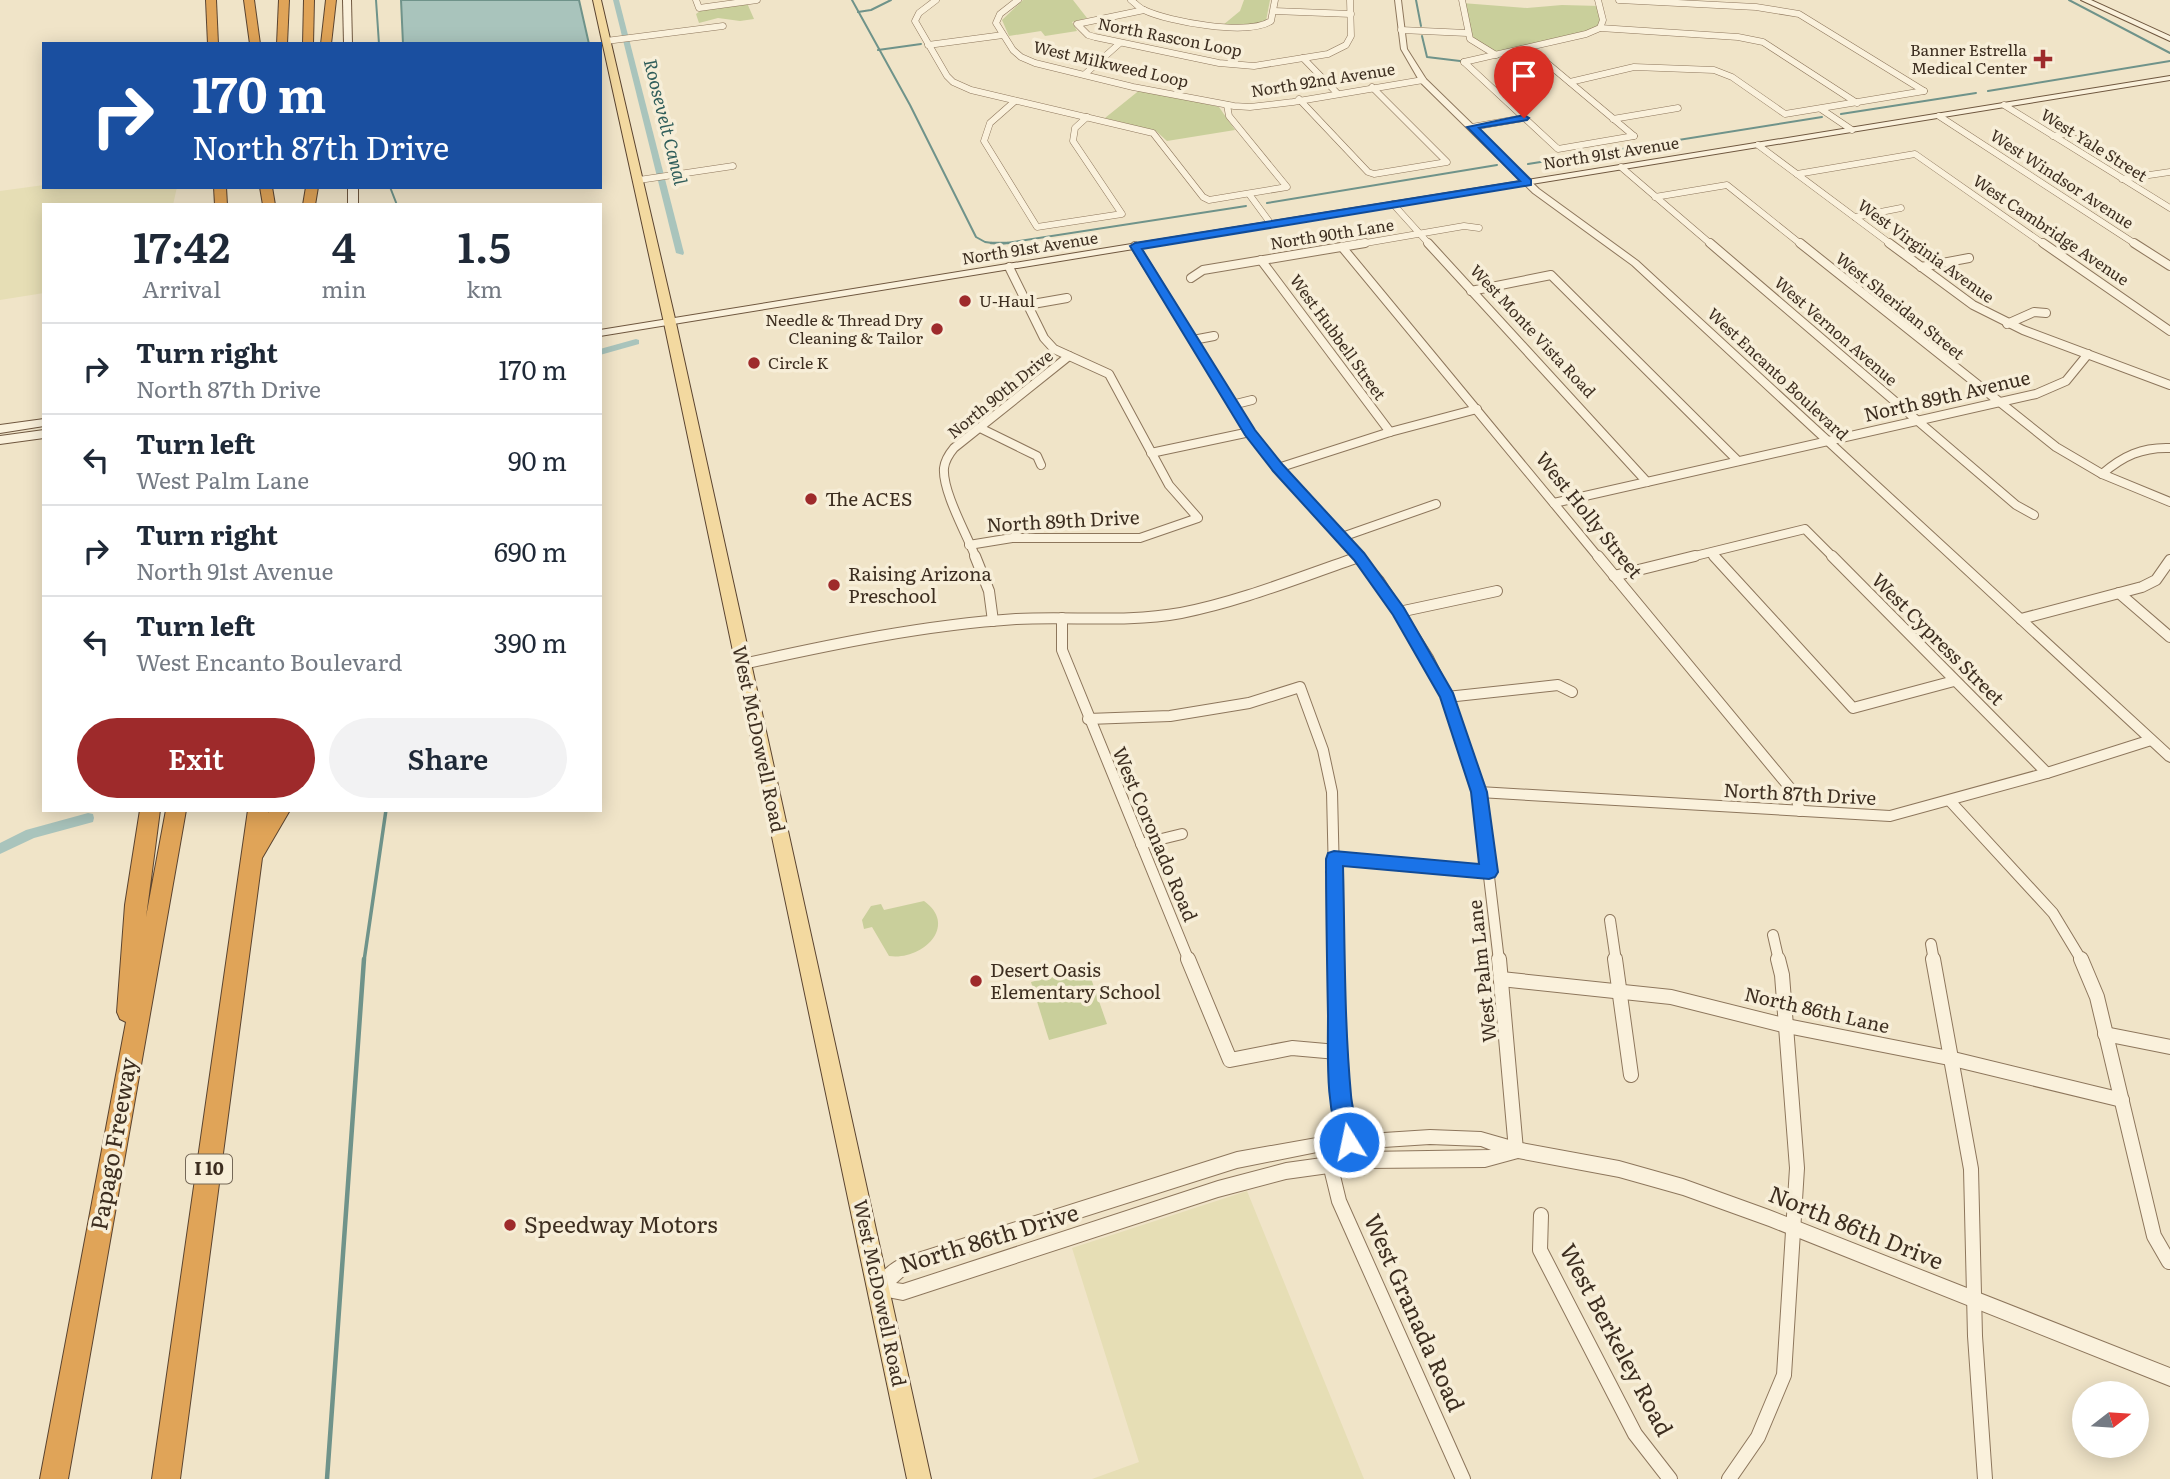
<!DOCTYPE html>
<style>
:root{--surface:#fff;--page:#f2f2f3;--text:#1f2937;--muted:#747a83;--line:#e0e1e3;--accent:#9e2a2b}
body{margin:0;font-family:Literata,serif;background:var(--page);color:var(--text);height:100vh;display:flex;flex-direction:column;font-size:26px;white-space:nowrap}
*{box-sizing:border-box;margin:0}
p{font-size:23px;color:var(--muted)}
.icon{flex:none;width:38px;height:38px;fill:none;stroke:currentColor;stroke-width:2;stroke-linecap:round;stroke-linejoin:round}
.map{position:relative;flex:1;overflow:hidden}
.panel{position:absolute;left:42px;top:203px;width:560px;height:609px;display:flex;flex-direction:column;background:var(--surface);border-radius:0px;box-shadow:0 4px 18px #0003}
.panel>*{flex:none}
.guide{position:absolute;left:42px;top:42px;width:560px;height:147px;border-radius:0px;box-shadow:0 4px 18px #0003;background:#1a4fa0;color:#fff;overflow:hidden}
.needle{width:46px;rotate:73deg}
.tools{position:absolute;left:2072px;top:1381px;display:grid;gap:14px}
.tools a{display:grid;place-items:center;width:77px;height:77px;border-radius:50%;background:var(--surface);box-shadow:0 4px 18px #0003;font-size:35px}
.pin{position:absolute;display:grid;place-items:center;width:60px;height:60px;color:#fff;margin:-72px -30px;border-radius:50% 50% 50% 0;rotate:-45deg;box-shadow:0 0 7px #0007}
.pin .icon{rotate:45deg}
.me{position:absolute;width:77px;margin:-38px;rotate:350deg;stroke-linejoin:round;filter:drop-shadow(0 0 5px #0008)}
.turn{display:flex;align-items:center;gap:24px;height:147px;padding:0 35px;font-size:32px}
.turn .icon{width:91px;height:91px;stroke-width:2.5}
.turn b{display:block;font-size:49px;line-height:60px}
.eta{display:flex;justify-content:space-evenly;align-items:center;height:119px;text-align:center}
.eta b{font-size:42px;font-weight:600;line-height:49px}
.action{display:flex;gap:14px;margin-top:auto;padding:14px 35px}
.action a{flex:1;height:80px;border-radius:42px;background:var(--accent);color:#fff;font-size:28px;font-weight:600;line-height:80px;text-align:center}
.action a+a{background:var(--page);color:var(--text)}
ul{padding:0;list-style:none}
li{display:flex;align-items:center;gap:21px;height:91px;padding:0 35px;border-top:2px solid var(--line)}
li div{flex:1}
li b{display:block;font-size:26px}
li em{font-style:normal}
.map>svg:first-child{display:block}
.farmland{fill:#e6deb5}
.green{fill:#c9cf9b}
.water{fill:#a9c4bc;stroke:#6f938a;stroke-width:2}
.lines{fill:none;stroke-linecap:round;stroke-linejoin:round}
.stream-far3{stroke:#6f938a;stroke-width:2}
.stream-far2{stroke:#6f938a;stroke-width:2.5}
.stream-far1{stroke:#6f938a;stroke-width:3.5}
.stream{stroke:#6f938a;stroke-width:4.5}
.canal{fill:#a9c4bc;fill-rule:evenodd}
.minor-far3-casing{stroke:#8d765c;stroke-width:7}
.minor-far2-casing{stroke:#8d765c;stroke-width:10}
.minor-far1-casing{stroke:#8d765c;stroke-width:12}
.minor-casing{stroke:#8d765c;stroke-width:16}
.tertiary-casing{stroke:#8d765c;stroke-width:2}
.secondary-casing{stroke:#6f573f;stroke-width:2}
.primary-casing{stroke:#5b4430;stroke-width:2}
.motorway-casing{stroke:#5b4430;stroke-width:2}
.minor-far3{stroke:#faf1dc;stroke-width:6}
.minor-far2{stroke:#faf1dc;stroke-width:8}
.minor-far1{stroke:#faf1dc;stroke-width:10}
.minor{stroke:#faf1dc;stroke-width:14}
.tertiary{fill:#faf1dc;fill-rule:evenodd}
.secondary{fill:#faf1dc;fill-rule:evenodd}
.primary{fill:#f3d9a0;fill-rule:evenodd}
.motorway{fill:#e0a458;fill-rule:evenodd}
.route{fill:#1a73e8;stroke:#114b97;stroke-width:2}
.poi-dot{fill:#9e2a2b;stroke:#f7eed8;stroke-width:2.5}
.labels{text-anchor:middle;stroke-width:7;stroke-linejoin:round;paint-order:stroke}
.far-street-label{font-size:16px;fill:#3d2e20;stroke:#f7eed8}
.far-poi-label{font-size:16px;fill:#3d2e20;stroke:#f7eed8;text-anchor:end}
.far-water-label{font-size:18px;font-style:italic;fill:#2f5d5a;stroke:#f7eed8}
.shield{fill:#f7eed8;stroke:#756857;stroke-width:2}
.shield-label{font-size:18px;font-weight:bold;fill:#3d2e20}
.street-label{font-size:19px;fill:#3d2e20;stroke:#f7eed8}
.poi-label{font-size:19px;fill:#3d2e20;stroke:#f7eed8;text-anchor:start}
.near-street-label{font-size:23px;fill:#3d2e20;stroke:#f7eed8}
.near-poi-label{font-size:23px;fill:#3d2e20;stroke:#f7eed8;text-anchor:start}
</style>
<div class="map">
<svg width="2170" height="1479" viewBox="0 0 2170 1479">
<rect width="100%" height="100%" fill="#f0e4c8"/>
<g class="farmland">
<path d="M44 185V187H177L173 205H44V293L0 300V191Z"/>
<path d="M1247 1191 1364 1479H1092L1139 1462 1072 1248Z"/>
</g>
<g class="green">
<path d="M1023 0H1073L1087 18 1072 22 1077 31 1045 36 1041 31 1009 36 1002 20Z"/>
<path d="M1244 0H1270L1266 21 1261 24 1223 25 1240 11Z"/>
<path d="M747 3 754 19 740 21 718 18 699 23 696 14 703 9Z"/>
<path d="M1462 3 1527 8 1562 5 1600 6 1603 17 1600 28 1496 55 1471 41Z"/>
<path d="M1141 89 1219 107 1235 130 1167 141 1156 131 1105 118Z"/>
<path d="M924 901C959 926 922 961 889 956L872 927 864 929 862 920 871 906 881 904 884 910Z"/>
<path d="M1087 967 1107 1024 1049 1040 1031 982Z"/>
</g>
<path class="water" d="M401 0H579L589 44H403Z"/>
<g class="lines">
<g class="stream-far3">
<path d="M376 0 379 44"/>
<path d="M852 0 910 105 976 237 985 242 1000 244 1246 206"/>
<path d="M1416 0 1421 26"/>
<path d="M2069 0 2170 53"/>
<path d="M858 12 871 10 891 0"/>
<path d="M1422 36 1427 57 1460 61"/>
<path d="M878 50 921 44"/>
<path d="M1988 91 2170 61"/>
<path d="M1841 114 1976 93"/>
<path d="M1528 164 1822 117"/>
<path d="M390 187 397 205"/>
<path d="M1267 203 1497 165"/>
</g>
<path class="stream-far2" d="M991 243H1008"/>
<path class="stream-far1" d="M364 961 386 810"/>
<path class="stream" d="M327 1479 364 959"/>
<g class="canal">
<path d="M613 0H619L684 253 683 255 676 253Z"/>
<path d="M636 339 639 340V344L600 355V349Z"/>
<path d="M88 813 93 814 94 818 93 822 34 838 0 854V843L26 830Z"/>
</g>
<defs>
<g id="minor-far3">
<path d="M696 0 699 8 757 0"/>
<path d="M936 0 919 13 915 21 947 76 953 82 971 90 1153 133 1203 197 1209 200 1287 187 1229 116 1227 105"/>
<path d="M1018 0 1000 14 996 23 1013 50 1021 57 1035 63 1133 87 1234 106 1250 107 1293 102 1423 80"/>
<path d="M1131 0C1135 3 1139 8 1144 10 1169 22 1248 36 1271 21L1275 0"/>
<path d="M1462 0 1470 39 1496 55"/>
<path d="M1598 0 1603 20 1600 28"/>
<path d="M1619 0 1756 7 1799 14 1924 91"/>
<path d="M1144 10 1077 24 1088 35 1095 37 1219 63 1254 66 1328 54 1346 45 1351 36 1350 0"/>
<path d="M1274 11 1351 14"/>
<path d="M1401 30 1467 33"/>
<path d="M606 41 723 26"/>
<path d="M928 45 1003 35"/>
<path d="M1529 48 1634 136"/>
<path d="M1303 58 1337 93"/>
<path d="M1464 62 1586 34 1600 28 1738 37 1763 42 1857 103"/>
<path d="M1464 62 1558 149 1634 136"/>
<path d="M1085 74 1120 43"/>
<path d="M1570 82 1634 67 1714 70 1732 77 1785 114 1924 91"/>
<path d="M1299 99 1368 172 1374 174 1447 162 1372 87"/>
<path d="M1015 101 990 123 984 141 1037 227 1122 214 1073 141 1075 128 1087 117"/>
<path d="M2004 105 2170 208"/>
<path d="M1821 109 1852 130"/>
<path d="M1939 116 2137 245"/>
<path d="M1613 119 1678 108"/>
<path d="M1472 127 1524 118"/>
<path d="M2053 136 2076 132"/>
<path d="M1758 145 1892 245"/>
<path d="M1621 167 1712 245"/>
<path d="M1797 174 1915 154 2045 245"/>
<path d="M2122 179 2170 172"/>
<path d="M639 180 733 166"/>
<path d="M1249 194 1271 224"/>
<path d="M1655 197 1727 185 1802 245"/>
<path d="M1393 204 1430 245"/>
<path d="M1855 217 1901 208"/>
<path d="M1354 245 1464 226 1479 228"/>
</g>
<g id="minor-far2">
<path d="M1428 243 1647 482"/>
<path d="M1710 243 2016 505 2034 515"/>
<path d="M1800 243 2056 447 2102 474 2170 502"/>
<path d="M1889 243 1973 305 2023 330 2170 385"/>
<path d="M2043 243 2170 331"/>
<path d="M2134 243 2170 266"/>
<path d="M1135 246 1250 432 1278 468 1358 558"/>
<path d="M1342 247 1599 558"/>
<path d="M1261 260 1390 432"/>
<path d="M1921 267 1969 258"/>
<path d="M1191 278 1203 270 1365 243"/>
<path d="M1471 291 1551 275 1738 461"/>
<path d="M1027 305 1067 298"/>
<path d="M2007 324 2034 312 2046 313"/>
<path d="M1193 340 1214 336"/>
<path d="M1232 405 1252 400"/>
<path d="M980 428 1037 456 1041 465"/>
<path d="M1151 453 1250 432"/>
<path d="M1278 468 1390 432 1477 409"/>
<path d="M2102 474C2123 456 2142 447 2170 448"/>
<path d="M1554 503 2036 394 2066 381 2088 354"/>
<path d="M1342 537 1436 504"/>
<path d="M969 545 1012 538H1140L1198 518 1169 485 1109 374 1054 349 1044 338 1009 267"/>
<path d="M1711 553 1716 558"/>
<path d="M976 558C967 535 942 491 944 468 945 460 949 454 954 448L1069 356"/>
<path d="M1356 558 1359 557"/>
<path d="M1687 558 1805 529 1834 558"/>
</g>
<g id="minor-far1">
<path d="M975 556 989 591 993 621"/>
<path d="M1357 556 1379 581 1428 658 1447 697 1479 792 1499 961"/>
<path d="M1598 556 1795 794 1800 811"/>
<path d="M1714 556 1853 708 1954 681"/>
<path d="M1832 556 2047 773"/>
<path d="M1614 576 1695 556"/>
<path d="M2119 593 2170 637"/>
<path d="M1399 612 1497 591"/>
<path d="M1062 618V650L1189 961"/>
<path d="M2021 619 2142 587 2156 580 2170 560"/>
<path d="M743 664C833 644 924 625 1016 619 1072 616 1126 623 1181 613 1242 601 1300 577 1359 557"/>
<path d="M1447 697 1558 685 1572 692"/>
<path d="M1088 719 1170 716 1249 703 1300 687 1323 750 1332 792 1336 961"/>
<path d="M1479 792 1890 816 2047 773 2151 740"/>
<path d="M1950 801 2053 913 2082 961"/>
<path d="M1141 844 1182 834"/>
<path d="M1334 859 1489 872"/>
<path d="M1610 920 1616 961"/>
<path d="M1773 935 1779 961"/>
<path d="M1931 944 1934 961"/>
</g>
<g id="minor">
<path d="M1188 959 1230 1060 1292 1048 1337 1052"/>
<path d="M1336 959 1340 1072 1349 1142"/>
<path d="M1499 959 1516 1150"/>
<path d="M1615 959 1631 1075"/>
<path d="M1933 959 1971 1169 1975 1336 1985 1479"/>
<path d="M2081 959 2097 997 2154 1236 2169 1262"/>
<path d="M1501 979 1671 997 1787 1026 1949 1058 2122 1100"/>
<path d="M2105 1034 2170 1047"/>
<path d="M1330 1164 1339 1201 1463 1479"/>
<path d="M1541 1215 1540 1250 1635 1434 1670 1479"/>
<path d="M1729 1479 1758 1437 1784 1375 1797 1168 1782 975 1778 959"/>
</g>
<g id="tertiary">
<path d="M1395 0H1401L1407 49 1426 79 1539 189 1638 261 2170 750V762L2166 760 1632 265 1533 193 1420 82 1401 49Z"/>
<path d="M1430 1130 1481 1132 1516 1142 1619 1161 1683 1179 1769 1210 2170 1368V1386L1769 1226 1683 1195 1619 1177 1518 1158 1485 1167 1365 1168 1286 1179 1218 1197 903 1300 872 1294 870 1288C875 1276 891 1263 902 1258L1237 1152 1322 1137ZM1430 1144 1481 1146 1491 1150 1365 1152 1286 1163 1218 1181 903 1284 896 1283 907 1273 1237 1168 1322 1151Z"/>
</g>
<g id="secondary">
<path d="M343 0H351L352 44H344Z"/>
<path d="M2081 0H2091L2170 36V41Z"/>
<path d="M2170 76V80L600 336V330Z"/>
<rect x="348" y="187" width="10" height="18"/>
<path d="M44 419V426L0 433V425Z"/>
<path d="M44 430V438L0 444V436Z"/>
</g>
<path id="primary" d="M593 0H601L676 323 931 1479H907L664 323Z"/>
<g id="motorway">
<path d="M206 0H216L218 44H208Z"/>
<path d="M244 0H254L260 44H250Z"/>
<path d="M279 0H289L287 44H277Z"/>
<path d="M304 0H314L313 44H303Z"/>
<path d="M326 0H336L331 44H321Z"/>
<path d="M214 187H226L227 205H215Z"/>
<path d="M260 187H272L275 205H263Z"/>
<path d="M306 187H318L315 205H303Z"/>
<path d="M140 810H160L146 917 166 810H186L68 1479H40L126 1022 120 1019 117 1012 125 905Z"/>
<path d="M248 810H268V813L269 810H290L262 858 180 1479H152Z"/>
</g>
</defs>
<use href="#minor-far3" class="minor-far3-casing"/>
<use href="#minor-far2" class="minor-far2-casing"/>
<use href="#minor-far1" class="minor-far1-casing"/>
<use href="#minor" class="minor-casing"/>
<use href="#tertiary" class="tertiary-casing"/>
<use href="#secondary" class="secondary-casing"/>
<use href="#primary" class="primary-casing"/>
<use href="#motorway" class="motorway-casing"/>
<use href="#minor-far3" class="minor-far3"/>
<use href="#minor-far2" class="minor-far2"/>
<use href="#minor-far1" class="minor-far1"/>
<use href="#minor" class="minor"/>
<use href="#tertiary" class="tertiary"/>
<use href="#secondary" class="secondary"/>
<use href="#primary" class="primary"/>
<use href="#motorway" class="motorway"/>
</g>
<path class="route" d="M1524 115 1529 118 1527 120 1479 128 1531 180V185L1142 249 1255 430 1283 465 1364 553 1404 608 1453 693 1487 792 1498 872 1495 877 1489 879 1343 866C1345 943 1344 1019 1351 1095 1352 1112 1362 1133 1356 1148L1349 1151 1342 1148C1325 1109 1328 1057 1328 1015 1327 963 1326 911 1326 859L1328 853 1334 851 1479 864 1471 792 1440 697 1393 615 1354 560 1273 471 1245 435 1130 246 1135 243 1520 181 1467 127Z"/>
<g class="poi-dot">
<path d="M2039.5 48.5h7v7h7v7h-7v7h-7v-7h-7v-7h7z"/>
<circle cx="965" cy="301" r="7"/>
<circle cx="937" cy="329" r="7"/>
<circle cx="754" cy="363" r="7"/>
<circle cx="811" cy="499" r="7"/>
<circle cx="834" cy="585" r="7"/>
<circle cx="976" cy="981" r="7"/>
<circle cx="510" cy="1225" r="7"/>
</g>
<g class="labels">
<g class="far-street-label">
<text transform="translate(1170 37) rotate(11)" y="6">North Rascon Loop</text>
<text transform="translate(1111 64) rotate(13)" y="6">West Milkweed Loop</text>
<text transform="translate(1323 80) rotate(-9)" y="6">North 92nd Avenue</text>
<text transform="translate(2094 145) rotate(32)" y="6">West Yale Street</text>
<text transform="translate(1611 153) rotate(-9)" y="6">North 91st Avenue</text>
<text transform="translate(2062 179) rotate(33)" y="6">West Windsor Avenue</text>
<text transform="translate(2051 230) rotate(34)" y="6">West Cambridge Avenue</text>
<text transform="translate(1332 234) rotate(-9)" y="6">North 90th Lane</text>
<text transform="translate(1030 248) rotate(-9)" y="6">North 91st Avenue</text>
<text transform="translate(1926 251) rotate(36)" y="6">West Virginia Avenue</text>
<text transform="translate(1900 306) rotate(39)" y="6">West Sheridan Street</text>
<text transform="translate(1533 331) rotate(47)" y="6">West Monte Vista Road</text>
<text transform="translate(1836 331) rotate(41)" y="6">West Vernon Avenue</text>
<text transform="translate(1338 337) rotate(54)" y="6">West Hubbell Street</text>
<text transform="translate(1778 374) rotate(43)" y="6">West Encanto Boulevard</text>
<text transform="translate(1000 394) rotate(-39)" y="6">North 90th Drive</text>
</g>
<g class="far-poi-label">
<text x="2027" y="56">Banner Estrella<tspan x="2027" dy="18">Medical Center</tspan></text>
<text x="979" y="307" text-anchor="start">U-Haul</text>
<text x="923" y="326">Needle &amp; Thread Dry<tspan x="923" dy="18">Cleaning &amp; Tailor</tspan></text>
<text x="768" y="369" text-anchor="start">Circle K</text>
</g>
<g class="far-water-label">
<text transform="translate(665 122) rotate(76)" y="6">Roosevelt Canal</text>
</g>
<rect class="shield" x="186" y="1154.5" width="46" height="29" rx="5"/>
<g class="shield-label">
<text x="209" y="1175">I 10</text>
</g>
<g class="street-label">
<text transform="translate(1947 396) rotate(-13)" y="7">North 89th Avenue</text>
<text transform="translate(1589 515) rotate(51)" y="7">West Holly Street</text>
<text transform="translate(1063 521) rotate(-3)" y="7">North 89th Drive</text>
<text transform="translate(1938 639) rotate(45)" y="7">West Cypress Street</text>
<text transform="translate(759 739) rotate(78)" y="7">West McDowell Road</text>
<text transform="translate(1800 794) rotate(3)" y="7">North 87th Drive</text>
<text transform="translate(1155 834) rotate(67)" y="7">West Coronado Road</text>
<text transform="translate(1482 971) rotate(-96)" y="7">West Palm Lane</text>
<text transform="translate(1817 1010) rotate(13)" y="7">North 86th Lane</text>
<text transform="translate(880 1293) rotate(78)" y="7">West McDowell Road</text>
</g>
<g class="poi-label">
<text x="825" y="506">The ACES</text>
<text x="848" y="581">Raising Arizona<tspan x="848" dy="22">Preschool</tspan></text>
<text x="990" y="977">Desert Oasis<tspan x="990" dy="22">Elementary School</tspan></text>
</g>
<g class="near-street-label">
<text transform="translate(114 1144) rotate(-80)" y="8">Papago Freeway</text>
<text transform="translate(1856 1228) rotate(22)" y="8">North 86th Drive</text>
<text transform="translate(989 1239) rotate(-17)" y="8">North 86th Drive</text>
<text transform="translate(1414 1313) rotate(66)" y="8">West Granada Road</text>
<text transform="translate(1616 1340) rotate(62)" y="8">West Berkeley Road</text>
</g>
<g class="near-poi-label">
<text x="524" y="1233">Speedway Motors</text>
</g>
</g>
</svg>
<div class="tools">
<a><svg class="needle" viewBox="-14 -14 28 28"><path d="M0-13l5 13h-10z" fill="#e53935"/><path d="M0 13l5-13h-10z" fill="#747a83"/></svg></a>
</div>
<div class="pin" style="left:1524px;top:118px;background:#d93025"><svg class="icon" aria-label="arrive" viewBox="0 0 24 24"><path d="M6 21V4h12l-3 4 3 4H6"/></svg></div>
<svg class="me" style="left:1349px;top:1142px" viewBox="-20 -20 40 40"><circle r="17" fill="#1a73e8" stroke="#fff" stroke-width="3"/><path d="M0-11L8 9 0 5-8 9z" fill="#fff"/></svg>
<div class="guide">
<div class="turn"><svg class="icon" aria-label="right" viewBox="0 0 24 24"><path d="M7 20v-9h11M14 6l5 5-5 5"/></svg><div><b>170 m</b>North 87th Drive</div></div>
</div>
<section class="panel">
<div class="eta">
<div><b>17:42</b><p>Arrival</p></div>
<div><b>4</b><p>min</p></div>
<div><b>1.5</b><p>km</p></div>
</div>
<ul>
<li><svg class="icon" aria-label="right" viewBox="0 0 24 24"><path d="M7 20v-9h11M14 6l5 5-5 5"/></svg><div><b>Turn right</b><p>North 87th Drive</p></div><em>170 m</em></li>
<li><svg class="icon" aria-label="left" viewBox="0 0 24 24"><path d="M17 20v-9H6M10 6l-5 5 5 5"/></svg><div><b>Turn left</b><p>West Palm Lane</p></div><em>90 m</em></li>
<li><svg class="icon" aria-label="right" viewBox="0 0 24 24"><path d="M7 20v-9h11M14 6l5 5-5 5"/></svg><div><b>Turn right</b><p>North 91st Avenue</p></div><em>690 m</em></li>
<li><svg class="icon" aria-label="left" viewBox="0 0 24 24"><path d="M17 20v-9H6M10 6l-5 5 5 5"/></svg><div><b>Turn left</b><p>West Encanto Boulevard</p></div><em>390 m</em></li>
</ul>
<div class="action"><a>Exit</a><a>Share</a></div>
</section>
</div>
